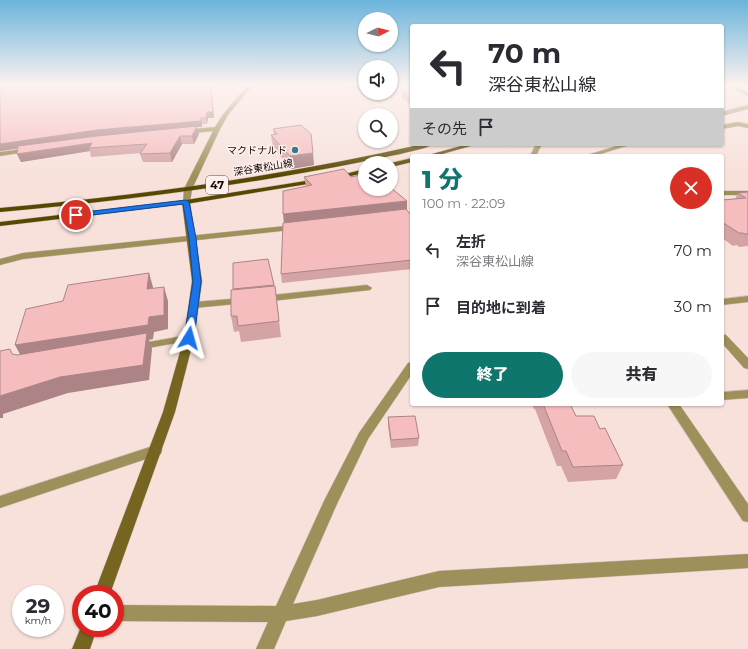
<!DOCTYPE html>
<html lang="ja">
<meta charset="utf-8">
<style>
:root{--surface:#fff;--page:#f7f7f7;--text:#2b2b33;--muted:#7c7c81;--accent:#0f766e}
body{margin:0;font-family:Montserrat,"Noto Sans JP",sans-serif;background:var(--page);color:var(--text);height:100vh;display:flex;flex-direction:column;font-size:15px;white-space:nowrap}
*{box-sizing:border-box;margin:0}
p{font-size:13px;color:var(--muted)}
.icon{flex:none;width:22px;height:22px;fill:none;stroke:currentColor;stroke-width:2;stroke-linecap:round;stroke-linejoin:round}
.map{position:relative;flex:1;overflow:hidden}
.panel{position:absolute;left:410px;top:154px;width:314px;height:252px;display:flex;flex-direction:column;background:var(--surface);border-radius:4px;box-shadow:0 1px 3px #0004}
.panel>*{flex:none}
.top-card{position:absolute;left:410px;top:24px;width:314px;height:122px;border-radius:4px;box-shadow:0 1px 3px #0004;background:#fff;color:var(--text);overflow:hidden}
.needle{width:26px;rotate:84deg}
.fabs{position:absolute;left:358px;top:12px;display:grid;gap:8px}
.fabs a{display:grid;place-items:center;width:40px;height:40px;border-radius:50%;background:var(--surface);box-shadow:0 1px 3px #0004;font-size:20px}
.speed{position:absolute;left:12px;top:585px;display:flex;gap:8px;font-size:20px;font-weight:700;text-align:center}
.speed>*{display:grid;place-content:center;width:52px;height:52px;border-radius:50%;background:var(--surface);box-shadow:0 1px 3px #0004;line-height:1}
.speed small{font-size:10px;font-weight:400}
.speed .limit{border:6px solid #d22;background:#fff;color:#111}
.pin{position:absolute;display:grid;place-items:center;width:34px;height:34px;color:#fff;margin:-17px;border:2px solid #fff;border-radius:50%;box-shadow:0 1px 4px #0007}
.me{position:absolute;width:44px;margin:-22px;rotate:8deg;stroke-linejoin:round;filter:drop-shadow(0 0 3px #0008)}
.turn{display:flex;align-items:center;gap:14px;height:84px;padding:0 12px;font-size:18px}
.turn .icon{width:52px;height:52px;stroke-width:2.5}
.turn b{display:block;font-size:28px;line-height:34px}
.then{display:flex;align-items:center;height:38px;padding:0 12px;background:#0003;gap:8px;font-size:15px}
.round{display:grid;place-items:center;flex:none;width:42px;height:42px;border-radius:21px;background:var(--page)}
.headline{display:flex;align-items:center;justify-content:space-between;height:68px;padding:0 12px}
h1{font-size:24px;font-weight:800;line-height:30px;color:var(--accent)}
.primary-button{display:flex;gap:8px;margin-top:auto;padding:8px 12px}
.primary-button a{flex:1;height:46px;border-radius:24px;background:var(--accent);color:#fff;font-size:16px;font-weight:800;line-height:46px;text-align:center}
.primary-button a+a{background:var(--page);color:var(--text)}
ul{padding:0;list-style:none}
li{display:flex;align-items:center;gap:12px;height:56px;padding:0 12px}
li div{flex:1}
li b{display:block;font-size:15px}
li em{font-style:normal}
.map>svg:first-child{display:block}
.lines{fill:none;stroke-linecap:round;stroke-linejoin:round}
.lane-casing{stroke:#d4beb9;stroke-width:1}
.street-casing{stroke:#d4beb9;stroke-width:1}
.secondary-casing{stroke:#d4beb9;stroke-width:1}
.primary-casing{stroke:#d4beb9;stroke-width:1}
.lane{fill:#9d905a;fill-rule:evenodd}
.street{fill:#9d905a;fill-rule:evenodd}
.secondary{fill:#766520;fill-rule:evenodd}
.primary{fill:#574800;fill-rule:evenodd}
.wall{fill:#d4a3a4}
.shaded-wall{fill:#ac8486}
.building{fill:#f6bdbf;stroke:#ac8486}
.route{fill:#1a73e8;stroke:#114b97}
.poi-dot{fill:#377a8a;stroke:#fdf1ee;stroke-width:1.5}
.labels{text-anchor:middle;stroke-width:3;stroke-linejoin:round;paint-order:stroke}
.far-poi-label{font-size:10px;fill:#180704;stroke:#fdf1ee;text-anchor:end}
.far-street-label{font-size:10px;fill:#180704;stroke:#fdf1ee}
.shield{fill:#fdf1ee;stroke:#5d4d4a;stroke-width:1}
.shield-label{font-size:11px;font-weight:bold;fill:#180704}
</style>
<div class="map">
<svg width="748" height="649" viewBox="0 0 748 649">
<rect width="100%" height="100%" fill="#f8e1db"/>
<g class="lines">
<defs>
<g id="lane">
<path d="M367 285 372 288 370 290 263 302 258 299 263 296Z"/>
<path d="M243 298 246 299 248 301 246 303 194 308 189 305 194 302Z"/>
<path d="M189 335 193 336 194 338 193 340 137 350 132 347 137 344Z"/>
<path d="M156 445 161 446 162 450 161 454 0 508V496Z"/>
</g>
<g id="street">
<path d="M248 85H253L228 115 220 129 192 189 190 202 186 204H183L184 189 213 131 185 134 182 132 185 130 215 127 224 113Z"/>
<path d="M728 85H734L748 93V96Z"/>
<path d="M748 105V109L722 116V112Z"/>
<path d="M738 122 748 124V128L738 126 722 129V125Z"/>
<path d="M536 144H542L536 156H530Z"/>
<path d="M623 144H633L594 156H584Z"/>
<path d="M30 148 33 150 32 151 0 156V152Z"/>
<rect x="722" y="191" width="26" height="4"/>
<path d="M296 225H299V229L23 259 0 265V259L23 253Z"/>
<path d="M748 296V302L722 305V299Z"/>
<path d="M722 334 726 335 748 358V369L744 368 722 343Z"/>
<path d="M412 362V374L368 439 336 506 293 604 317 600 439 571 748 554V568L439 587 317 616 286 621 274 649H256L268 622 115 621V605L276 606 324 501 359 433 408 363Z"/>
<path d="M748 390V398L722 400V392Z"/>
<path d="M667 404H679L748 504V522L743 521Z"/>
</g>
<g id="secondary">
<path d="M183 200H186L190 202 202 281 194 338 175 412 110 594H94L163 412 184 338 192 281 182 202Z"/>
<path d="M81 627 97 628 90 649H72Z"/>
</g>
<g id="primary">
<path d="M423 144H434C425 150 375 159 361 162 241 186 121 201 0 212V208C143 195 283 176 423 144Z"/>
<path d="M468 144H478L435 156H425Z"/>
<path d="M412 158V162L391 167V163Z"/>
<path d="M365 169V173L336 179 333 177Z"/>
<path d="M318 179 320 180V182L186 204 0 226V222L186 200Z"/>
</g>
</defs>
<use href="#lane" class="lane-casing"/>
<use href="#street" class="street-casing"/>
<use href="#secondary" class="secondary-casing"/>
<use href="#primary" class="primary-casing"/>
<use href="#lane" class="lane"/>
<use href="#street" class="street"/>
<use href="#secondary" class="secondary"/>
<use href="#primary" class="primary"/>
</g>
<g class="wall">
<path d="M0 85H211L214 118H208L207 124H202V127H197L199 134 194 144H182L172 162H143L140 154 141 153 91 157 90 151 21 162 17 154 18 148 0 151Z"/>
<path d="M324 85H365V89Z"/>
<path d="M412 92V105L402 98V93Z"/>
<path d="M273 129 314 165 291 169 273 147 271 135 274 134Z"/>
<path d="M304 177H351L407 210 412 216V269L282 283 281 274 284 222 306 186Z"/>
<path d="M748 192V246L739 247 737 245 733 246 722 238V200L735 199 738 193Z"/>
<path d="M268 259 274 286H275L281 337 241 342 239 331 234 332 231 316 233 289Z"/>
<path d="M532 404H570L576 416 600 429 623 465 616 479 568 482 561 466H557L535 409H534Z"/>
<path d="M388 417 419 438 418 446 391 448 388 426Z"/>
</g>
<g class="shaded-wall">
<path d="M211 85 214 118H208L207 124 206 118Z"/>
<path d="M201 118 202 124V127H197L199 134 194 144 192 136 99 137 0 151V144L97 130Z"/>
<path d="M180 136 182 144 172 162 170 153Z"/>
<path d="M92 143 89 148 90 151 21 162 17 154Z"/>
<path d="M313 153 314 165 291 169 290 156Z"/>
<path d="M407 201V211L284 224 283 214Z"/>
<path d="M149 273 153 287 152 303 147 289Z"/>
<path d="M164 287 168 301V329L154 332 153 339 149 340 152 349 149 380 68 393 3 414V418H0V396L23 360 15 345 149 317Z"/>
</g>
<g class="building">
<path d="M0 85H211L213 112H207L206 118H201V121L97 130 0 144Z"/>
<path d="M412 92V100L402 93Z"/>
<path d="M301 125 311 134 313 153 290 156 271 135 277 134 273 129Z"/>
<path d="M197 126 192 136H180L170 153 140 154 147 144 89 148 92 143 17 154 18 146 97 136Z"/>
<path d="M344 169 351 177 365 174V189H391V188L407 201 283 214V191L312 185 304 177Z"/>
<path d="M748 192V234H745L743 233H739L722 222V200L746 198 738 193Z"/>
<path d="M406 209 412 216V260L281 274 283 223Z"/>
<path d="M268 259 274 285 233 289V263Z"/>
<path d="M149 273 147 289 164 287V315L149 317 148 325 15 345 26 309 63 301 68 285Z"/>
<path d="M275 286 279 321 238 326 237 316H231V290Z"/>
<path d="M147 333 143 365 60 377 0 396V351L10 349 12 354 17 355Z"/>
<path d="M543 404H570L576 416H594L600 429 605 428 623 465 573 467 566 451H562Z"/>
<path d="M415 416 419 438 391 440 388 417Z"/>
</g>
<linearGradient id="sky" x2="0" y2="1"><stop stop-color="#6ab4dc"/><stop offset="0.48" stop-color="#fcf2ef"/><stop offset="1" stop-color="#fcf2ef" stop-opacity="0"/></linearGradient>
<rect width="748" height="176" fill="url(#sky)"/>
<path class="route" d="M186 200 189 202 196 238 201 282 194 338 189 341 184 338 193 282 189 238 183 204 76 217 73 215 76 213Z"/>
<circle class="poi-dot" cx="295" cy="150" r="4"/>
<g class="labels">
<g class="far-poi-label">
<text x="287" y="154">マクドナルド</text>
</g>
<g class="far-street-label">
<text transform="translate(263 167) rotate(-9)" y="4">深谷東松山線</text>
</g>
<rect class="shield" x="206" y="176" width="22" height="18" rx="3"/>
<g class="shield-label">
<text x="217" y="189">47</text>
</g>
</g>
</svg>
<div class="fabs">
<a><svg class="needle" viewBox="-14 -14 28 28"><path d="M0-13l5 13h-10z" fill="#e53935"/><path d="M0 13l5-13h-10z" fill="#7c7c81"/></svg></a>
<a><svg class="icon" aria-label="sound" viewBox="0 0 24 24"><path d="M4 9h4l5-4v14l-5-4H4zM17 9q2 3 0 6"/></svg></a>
<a><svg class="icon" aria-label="search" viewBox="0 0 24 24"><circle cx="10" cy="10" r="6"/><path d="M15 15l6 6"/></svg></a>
<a><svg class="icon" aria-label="layers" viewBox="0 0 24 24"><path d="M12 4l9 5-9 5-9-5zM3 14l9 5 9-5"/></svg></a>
</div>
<div class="speed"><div>29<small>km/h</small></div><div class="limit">40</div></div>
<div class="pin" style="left:76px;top:215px;background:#d93025"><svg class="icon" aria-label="arrive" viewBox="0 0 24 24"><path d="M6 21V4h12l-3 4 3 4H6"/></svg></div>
<svg class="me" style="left:189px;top:338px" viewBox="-20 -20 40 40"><path d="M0-17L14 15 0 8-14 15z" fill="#1a73e8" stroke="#fff" stroke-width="4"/></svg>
<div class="top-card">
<div class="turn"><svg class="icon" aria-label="left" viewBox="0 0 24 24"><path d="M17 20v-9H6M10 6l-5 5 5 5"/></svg><div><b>70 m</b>深谷東松山線</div></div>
<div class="then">その先<svg class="icon" aria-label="arrive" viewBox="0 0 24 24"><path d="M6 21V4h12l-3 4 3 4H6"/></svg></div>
</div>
<section class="panel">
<div class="headline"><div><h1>1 分</h1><p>100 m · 22:09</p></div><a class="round" style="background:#d93025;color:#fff"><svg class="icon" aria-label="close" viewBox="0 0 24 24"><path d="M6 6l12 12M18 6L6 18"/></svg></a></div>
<ul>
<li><svg class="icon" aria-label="left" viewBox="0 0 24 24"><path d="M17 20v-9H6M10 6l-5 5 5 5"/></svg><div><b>左折</b><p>深谷東松山線</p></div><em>70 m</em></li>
<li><svg class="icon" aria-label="arrive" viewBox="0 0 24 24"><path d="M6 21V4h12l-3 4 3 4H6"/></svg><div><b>目的地に到着</b></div><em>30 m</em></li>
</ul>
<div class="primary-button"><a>終了</a><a>共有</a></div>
</section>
</div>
